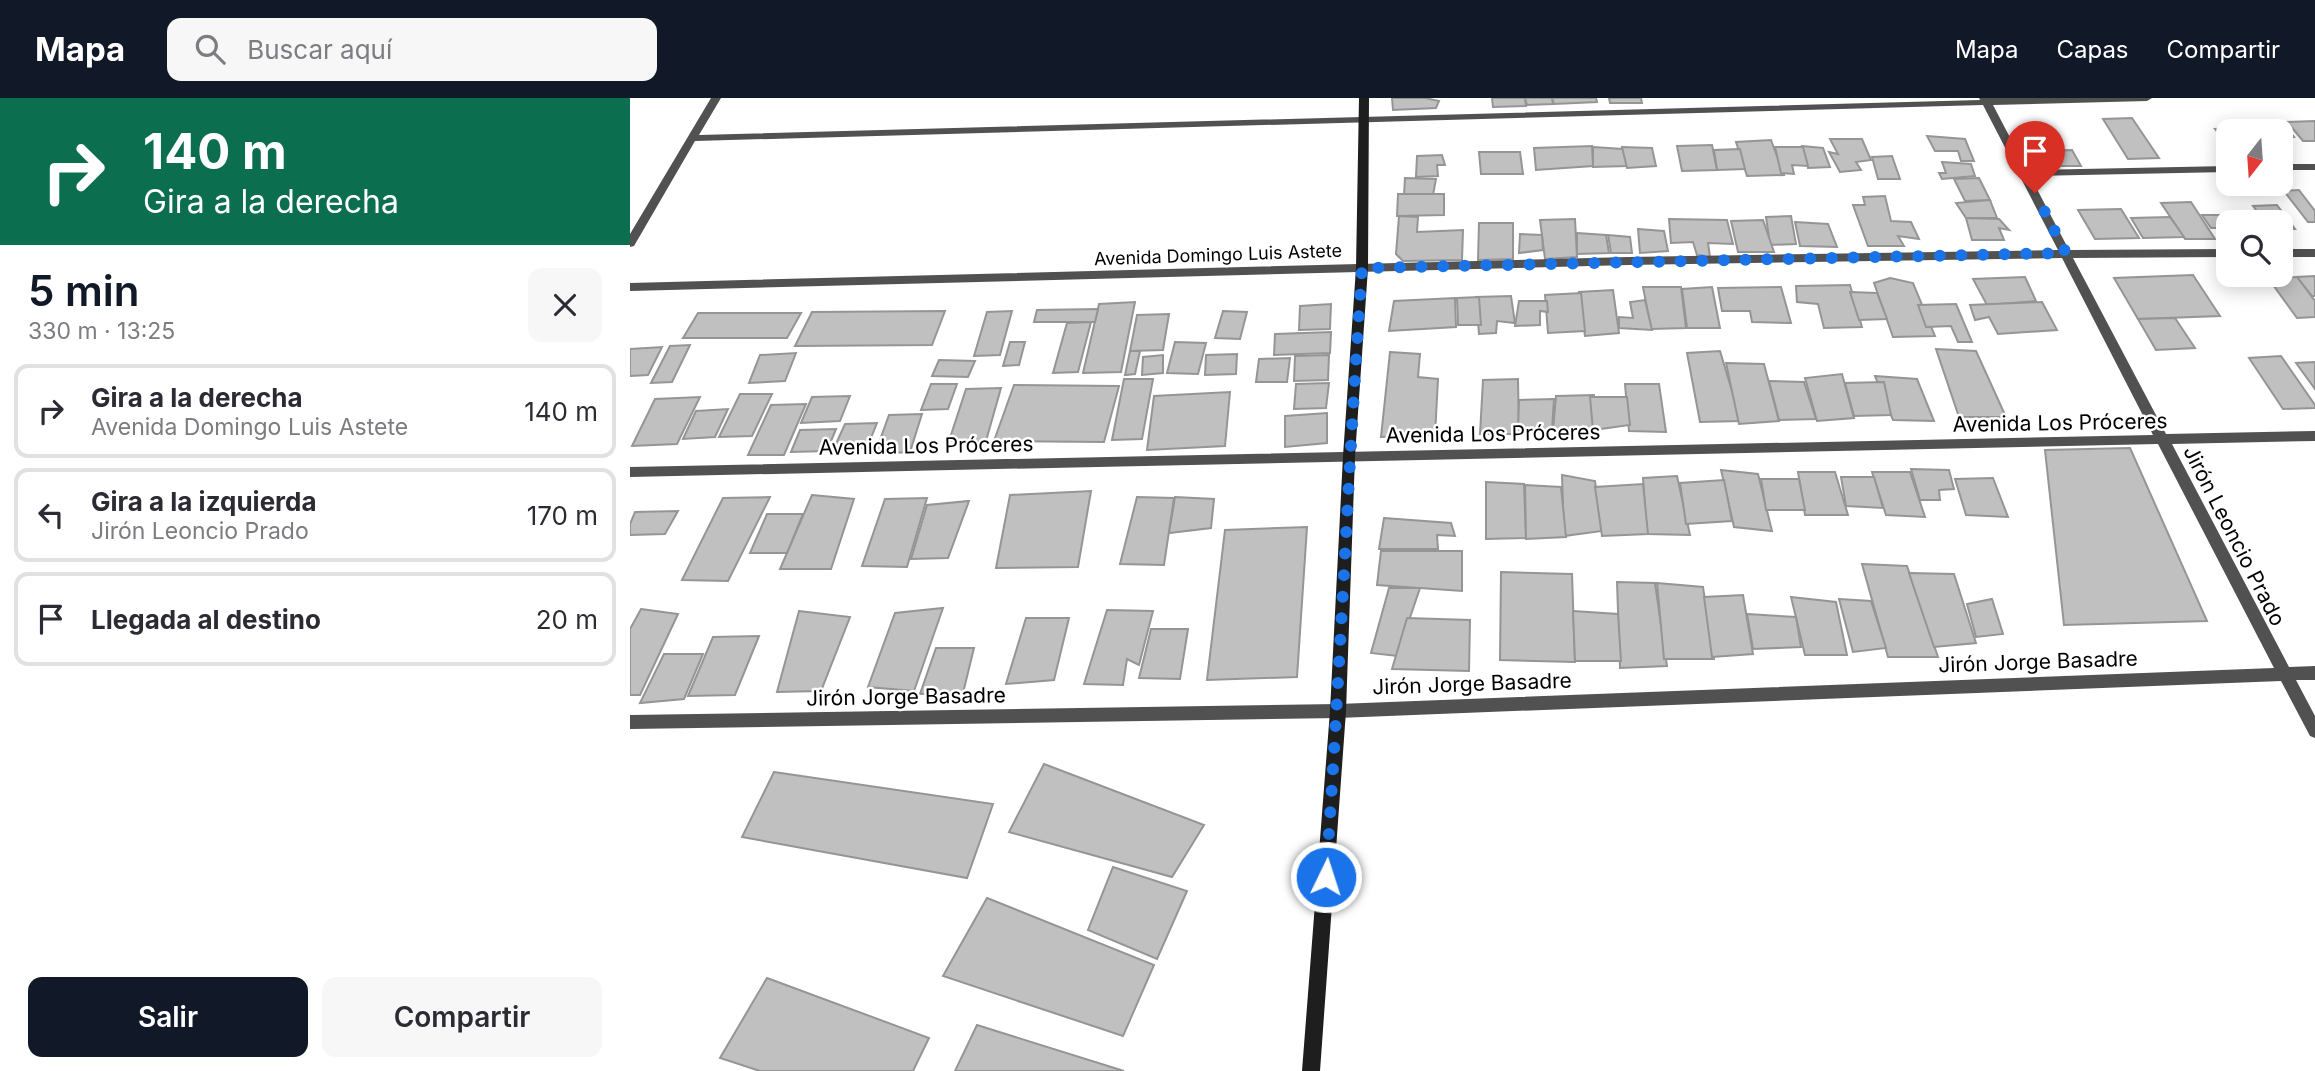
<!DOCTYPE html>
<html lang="es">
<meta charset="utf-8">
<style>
:root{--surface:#fff;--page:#f7f7f7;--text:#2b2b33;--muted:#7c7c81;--line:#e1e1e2;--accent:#111827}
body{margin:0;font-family:Inter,sans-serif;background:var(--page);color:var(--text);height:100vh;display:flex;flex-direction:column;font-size:26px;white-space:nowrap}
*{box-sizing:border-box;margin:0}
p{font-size:23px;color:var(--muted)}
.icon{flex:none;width:38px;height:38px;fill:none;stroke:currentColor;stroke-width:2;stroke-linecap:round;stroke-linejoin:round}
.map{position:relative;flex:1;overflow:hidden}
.side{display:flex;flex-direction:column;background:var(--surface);width:630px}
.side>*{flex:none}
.banner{background:#0b6e4f;color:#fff;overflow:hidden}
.needle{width:46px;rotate:197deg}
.tools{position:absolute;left:1586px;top:21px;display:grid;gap:14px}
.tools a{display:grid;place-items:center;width:77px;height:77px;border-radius:14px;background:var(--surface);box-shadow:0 4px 18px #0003;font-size:35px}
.pin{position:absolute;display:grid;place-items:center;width:60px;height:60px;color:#fff;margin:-72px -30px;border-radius:50% 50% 50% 0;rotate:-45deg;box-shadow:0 0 7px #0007}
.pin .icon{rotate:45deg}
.me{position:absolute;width:77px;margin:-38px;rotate:4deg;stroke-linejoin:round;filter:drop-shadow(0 0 5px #0008)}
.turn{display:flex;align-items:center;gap:24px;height:147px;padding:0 28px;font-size:32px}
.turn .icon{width:91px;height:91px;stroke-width:2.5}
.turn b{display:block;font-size:49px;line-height:60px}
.round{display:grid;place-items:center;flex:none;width:74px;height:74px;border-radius:14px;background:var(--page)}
.overview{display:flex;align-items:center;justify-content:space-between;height:119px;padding:0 28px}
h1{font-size:42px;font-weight:600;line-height:52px;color:var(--accent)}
.button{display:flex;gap:14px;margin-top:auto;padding:14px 28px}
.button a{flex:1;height:80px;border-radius:14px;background:var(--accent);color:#fff;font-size:28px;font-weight:600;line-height:80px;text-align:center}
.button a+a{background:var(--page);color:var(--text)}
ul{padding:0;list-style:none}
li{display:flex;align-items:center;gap:21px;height:94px;margin:0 14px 10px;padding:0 14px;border:4px solid var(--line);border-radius:14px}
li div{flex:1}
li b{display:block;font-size:26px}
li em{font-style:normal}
header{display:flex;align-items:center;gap:42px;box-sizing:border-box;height:98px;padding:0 35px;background:var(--accent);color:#fff}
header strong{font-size:33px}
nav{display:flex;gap:38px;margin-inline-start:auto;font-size:24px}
.search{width:490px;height:63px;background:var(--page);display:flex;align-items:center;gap:18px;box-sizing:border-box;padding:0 24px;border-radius:14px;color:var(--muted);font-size:26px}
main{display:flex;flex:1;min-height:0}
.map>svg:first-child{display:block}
.building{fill:#c0c0c0;stroke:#959595;stroke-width:2}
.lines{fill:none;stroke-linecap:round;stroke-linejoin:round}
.street{fill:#515151;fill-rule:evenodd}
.secondary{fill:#1e1e1e;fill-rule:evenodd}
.route{stroke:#1a73e8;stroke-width:12;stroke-dasharray:0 21.6}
.labels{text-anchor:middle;stroke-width:5;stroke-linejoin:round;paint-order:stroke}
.far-street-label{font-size:18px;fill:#000;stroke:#fff}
.street-label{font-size:21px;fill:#000;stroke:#fff}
</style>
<header>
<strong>Mapa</strong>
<div class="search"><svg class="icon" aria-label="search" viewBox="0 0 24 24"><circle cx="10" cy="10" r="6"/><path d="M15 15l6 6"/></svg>Buscar aquí</div>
<nav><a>Mapa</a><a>Capas</a><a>Compartir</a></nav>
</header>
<main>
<section class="side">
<div class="banner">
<div class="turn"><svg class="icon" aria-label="right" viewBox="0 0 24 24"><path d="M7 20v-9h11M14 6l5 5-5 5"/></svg><div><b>140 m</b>Gira a la derecha</div></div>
</div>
<div class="overview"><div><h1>5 min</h1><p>330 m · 13:25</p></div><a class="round"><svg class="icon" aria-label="close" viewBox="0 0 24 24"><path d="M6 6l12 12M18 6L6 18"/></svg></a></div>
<ul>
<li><svg class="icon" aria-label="right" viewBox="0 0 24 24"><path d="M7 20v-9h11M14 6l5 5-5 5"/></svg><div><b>Gira a la derecha</b><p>Avenida Domingo Luis Astete</p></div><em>140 m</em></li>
<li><svg class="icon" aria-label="left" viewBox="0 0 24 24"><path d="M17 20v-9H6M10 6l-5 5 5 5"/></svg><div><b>Gira a la izquierda</b><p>Jirón Leoncio Prado</p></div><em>170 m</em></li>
<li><svg class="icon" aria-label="arrive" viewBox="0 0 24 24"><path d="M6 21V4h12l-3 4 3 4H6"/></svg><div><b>Llegada al destino</b></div><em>20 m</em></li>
</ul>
<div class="button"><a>Salir</a><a>Compartir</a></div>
</section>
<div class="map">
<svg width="1685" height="973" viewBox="0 0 1685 973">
<rect width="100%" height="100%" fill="#fff"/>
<g class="building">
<path d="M762 0H795L809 3 806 10 763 12Z"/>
<path d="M862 0H895L896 8 863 9Z"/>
<path d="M895 0H922L923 6 897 7Z"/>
<path d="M922 0H966L967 4 924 6Z"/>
<path d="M979 0H1011L1012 5H980Z"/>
<path d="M1502 20 1529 60 1498 61 1473 21Z"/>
<path d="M1685 23V43H1673L1657 24Z"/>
<path d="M1636 27H1654L1664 39 1650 40V33H1640Z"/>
<path d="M1630 29 1633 33H1598V48L1585 31Z"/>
<path d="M1297 38 1335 41 1344 63H1331L1328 53H1305Z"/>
<path d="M1200 41H1232L1241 62 1226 64 1231 72 1210 74 1199 54 1208 56Z"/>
<path d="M1141 42 1154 77 1117 78 1106 44Z"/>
<path d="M1082 47 1087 72 1052 73 1047 48Z"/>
<path d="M962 48 963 68 906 72 904 50Z"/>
<path d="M1172 48 1193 50 1200 69 1178 70Z"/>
<path d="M963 49 993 51 997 68 963 69Z"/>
<path d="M992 49 1022 50 1026 68 997 70Z"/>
<path d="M1145 49H1173L1178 68 1162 67 1164 76 1151 75Z"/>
<path d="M1110 51 1115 71 1087 72 1084 52Z"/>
<path d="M1442 52 1451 68H1424L1415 53Z"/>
<path d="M849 54H890L893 76H851Z"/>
<path d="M812 57 815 67H807L808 78 786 79 787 58Z"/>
<path d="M1262 58 1270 81H1248L1242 59Z"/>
<path d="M1312 64 1341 66 1345 78 1312 81 1309 75H1316Z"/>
<path d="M775 80 806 81 803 97H774Z"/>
<path d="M1349 80 1360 102 1335 103 1324 81Z"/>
<path d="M1669 92 1685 113V124H1678L1654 93Z"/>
<path d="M768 96H814V117L767 118Z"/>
<path d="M1255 98 1261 123 1281 124 1289 141 1268 138 1274 148H1238L1223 107H1235L1233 99Z"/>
<path d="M1360 102 1367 120H1336L1326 105Z"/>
<path d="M1561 104 1585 141H1555L1531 105Z"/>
<path d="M1647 107 1665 131H1650V124H1635L1623 108Z"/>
<path d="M1491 111 1509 140 1465 141 1448 112Z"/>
<path d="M1607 115H1622L1628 124H1614Z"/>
<path d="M1572 117H1597L1602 124H1598V130H1581Z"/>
<path d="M769 118 788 119 787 134 833 132 832 162 773 163 766 156Z"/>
<path d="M1161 118 1166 146 1140 147 1136 119Z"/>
<path d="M1540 119 1554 139 1513 140 1501 120Z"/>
<path d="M1336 120 1369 121 1379 132 1369 130 1374 142H1342Z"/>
<path d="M945 121 947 159 915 161 910 122Z"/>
<path d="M1039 121 1097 122 1103 146 1078 145 1080 159 1067 157 1063 144 1041 145Z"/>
<path d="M1133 122 1144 154H1108L1101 123Z"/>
<path d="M1165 124 1198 126 1207 149 1170 148Z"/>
<path d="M849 125H883V161L848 162Z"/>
<path d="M1008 131 1034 133 1038 153 1010 155Z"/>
<path d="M947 135 976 137 979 155 947 156Z"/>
<path d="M890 136 912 137 913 152 889 155Z"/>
<path d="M978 137 1000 139 1002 155H981Z"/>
<path d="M1563 177 1590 218 1508 221 1484 180Z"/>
<path d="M1685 178V198H1682L1667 179Z"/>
<path d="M1395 179 1406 203 1357 207 1343 181Z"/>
<path d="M1667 179 1685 203V219L1667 220 1638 180Z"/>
<path d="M1260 180 1283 185 1305 238 1263 239 1244 185Z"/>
<path d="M1220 187 1232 229 1194 230 1188 206 1167 204 1166 188Z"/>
<path d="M1013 189H1051L1056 230 1021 231Z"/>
<path d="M1082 189 1090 230H1057L1052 191Z"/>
<path d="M1151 189 1161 225 1122 224 1120 213H1092L1088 190Z"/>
<path d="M983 192 989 235 955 238 949 194Z"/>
<path d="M1220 194 1247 195 1257 221 1229 222Z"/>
<path d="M951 195 955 233 918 235 915 197Z"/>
<path d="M881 198 885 225 867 223 866 235 849 236 846 199Z"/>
<path d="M849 199 851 227H828L827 200Z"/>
<path d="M825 200 826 229 759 233 764 203Z"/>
<path d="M1015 202 1022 232 989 230V219L1003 220 1000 204Z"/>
<path d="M889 203H917L918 214 910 213V227L885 228Z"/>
<path d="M505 204 491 274 453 275 469 206Z"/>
<path d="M1412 204 1427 232 1368 236 1359 219 1345 222 1340 207Z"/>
<path d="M701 206 700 231 669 232 670 208Z"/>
<path d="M1326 206 1342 244H1328L1321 228 1296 229 1288 207Z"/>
<path d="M468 211 465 224H404L407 212Z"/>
<path d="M315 213 302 247 165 248 182 214Z"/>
<path d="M382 213 370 257 344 258 357 214Z"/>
<path d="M593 213 617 214 610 241 585 240Z"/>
<path d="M68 215H171L157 240H53Z"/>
<path d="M539 216 533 252 500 253 507 217Z"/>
<path d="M1545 220 1565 250 1526 252 1508 221Z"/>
<path d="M461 224 448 274 423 275 437 225Z"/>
<path d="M701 234 700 255 644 257 645 236Z"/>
<path d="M380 244H395L389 267 373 268Z"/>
<path d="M545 244 576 245 568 276 537 275Z"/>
<path d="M60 247 42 284 21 285 40 248Z"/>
<path d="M32 249 18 277 0 278V251Z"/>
<path d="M1306 251 1346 253 1376 319H1329Z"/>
<path d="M500 253H510L505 276 495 277Z"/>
<path d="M1090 253 1111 323 1070 324 1057 255Z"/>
<path d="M760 254 790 256 788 279 808 281 805 337 751 339Z"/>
<path d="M166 255 155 283 119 285 130 257Z"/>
<path d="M607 256 606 276 575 277 576 257Z"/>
<path d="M533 257V275L512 277 513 259Z"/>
<path d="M699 257 698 282 664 283 665 258Z"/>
<path d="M1651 258 1685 307V310L1653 311 1619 260Z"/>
<path d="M660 260 657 284H626L629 261Z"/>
<path d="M309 262 345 263 338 279 302 278Z"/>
<path d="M1685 264V291L1666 265Z"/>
<path d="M1096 265 1134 266 1149 323 1109 326Z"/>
<path d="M1212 276 1224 320 1187 323 1175 280Z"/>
<path d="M1245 278 1287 281 1304 323 1263 322Z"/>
<path d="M494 281H523L512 341 482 342Z"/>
<path d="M888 281 889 336H850L853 282Z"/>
<path d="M1139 283 1174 284 1186 321 1149 322Z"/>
<path d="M1254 284 1261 317 1224 318 1215 285Z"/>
<path d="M699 285 696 310 664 311 666 286Z"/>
<path d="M301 286H327L318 311 291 312Z"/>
<path d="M995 286H1029L1036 334 999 333Z"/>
<path d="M384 287 489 288 474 344 364 343Z"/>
<path d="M371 290 356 343H319L336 291Z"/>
<path d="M600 294 595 348 517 352 524 298Z"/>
<path d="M110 296H142L122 338 89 339Z"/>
<path d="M964 297 963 331 923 332 926 298Z"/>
<path d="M220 298 210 323 171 325 182 299Z"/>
<path d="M70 299 47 346 2 348 25 301Z"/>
<path d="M960 299H997L1000 327 963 332Z"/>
<path d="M924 301 922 332H888L889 302Z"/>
<path d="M176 306 154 357H118L141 307Z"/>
<path d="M98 311 85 339 53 341 66 313Z"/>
<path d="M697 315V345L655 349V318Z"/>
<path d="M292 316 280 354 245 356 259 317Z"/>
<path d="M247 325 237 350H204L215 326Z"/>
<path d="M206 331 197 353 161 354 170 332Z"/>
<path d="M1500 350 1577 523 1434 527 1415 352Z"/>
<path d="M1281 371 1319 372 1324 391 1309 392 1310 402H1290Z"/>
<path d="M1091 372 1128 376 1142 433 1104 429Z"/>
<path d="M1168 374H1205L1218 417H1175Z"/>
<path d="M1242 374H1280L1295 419 1256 417Z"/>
<path d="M932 377 965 383 972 433 934 438Z"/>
<path d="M1047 378 1060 437 1017 436 1013 380Z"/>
<path d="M1211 379H1244L1253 410 1216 408Z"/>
<path d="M1363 380 1378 419 1336 417 1325 381Z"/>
<path d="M1131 381H1169L1175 412H1136Z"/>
<path d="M1094 382 1102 423 1056 426 1050 385Z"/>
<path d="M856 384 894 386 896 440 856 441Z"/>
<path d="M1013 386 1018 436 972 438 965 389Z"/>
<path d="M895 387 931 389 936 439 896 441Z"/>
<path d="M461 393 448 469 366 470 380 397Z"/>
<path d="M182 397 224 401 201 471H150Z"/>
<path d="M140 399 98 483 52 482 93 400Z"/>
<path d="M507 399 544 400 534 467 490 466Z"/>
<path d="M545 399 584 401 581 430 539 435Z"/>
<path d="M297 400 277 469 232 468 255 401Z"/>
<path d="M339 403 318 460 281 461 297 407Z"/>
<path d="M48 413 35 436 0 437V426L5 414Z"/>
<path d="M137 416H173L157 455H120Z"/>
<path d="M754 420 821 425 825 438 807 437 808 451H749Z"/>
<path d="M677 429 667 579 577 582 595 432Z"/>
<path d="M751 453H832V493L747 487Z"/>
<path d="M1232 466 1277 468 1308 559H1258Z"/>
<path d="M871 474 942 476 945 564 870 562Z"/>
<path d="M1279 475 1324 476 1346 545 1304 549Z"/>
<path d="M987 484 1025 485 1037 568 990 570Z"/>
<path d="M1027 485 1073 489 1084 561H1034Z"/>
<path d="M759 490H790L767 558 741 555Z"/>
<path d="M1113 497 1123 556 1082 559 1074 499Z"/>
<path d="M1161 499 1206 504 1217 557H1175Z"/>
<path d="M1209 501 1241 503 1256 550 1223 554Z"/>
<path d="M1362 501 1373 536 1346 539 1337 506Z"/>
<path d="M313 510 284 593 238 589 265 515Z"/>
<path d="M11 511 48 516 10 597H0V531Z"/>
<path d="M477 512 523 513 509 567 497 561 493 587 454 586Z"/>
<path d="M169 513 220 519 191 593 147 594Z"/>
<path d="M943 513 988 516 991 563H945Z"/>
<path d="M1117 516 1166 519 1171 549 1123 551Z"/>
<path d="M396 520H439L424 582 376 586Z"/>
<path d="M777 520 840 522 839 573 762 571Z"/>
<path d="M521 531H558L550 581 509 580Z"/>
<path d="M129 538 105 597 58 598 83 539Z"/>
<path d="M306 550H344L333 595 290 596Z"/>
<path d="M34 556H73L54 601 10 605Z"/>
<path d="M414 666 574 727 542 779 379 734Z"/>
<path d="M144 674 363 706 337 780 112 739Z"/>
<path d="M483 769 557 793 527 861 458 832Z"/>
<path d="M357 800 524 867 493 938 313 878Z"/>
<path d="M137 880 299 940 283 973H130L90 960Z"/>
<path d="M347 927 494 973H325Z"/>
</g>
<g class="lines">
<g class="street">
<path d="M81 0H91L69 37 1350 2 1349 0H1522L1517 3 1363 7 1397 72 1598 68V74L1400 78 1439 152 1598 151V159L1443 160 1536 336 1685 333V343L1542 346 1659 569 1685 568V582H1666L1685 618V640L1680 638 1651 583 708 620 0 631V617L708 606 1644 570 1528 346 0 379V369L1523 337 1432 160 999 167 0 193V185L999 159 1428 152 1353 7 65 43 4 148 0 149V136Z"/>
<rect x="1650" y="66" width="35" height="6"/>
<rect x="1650" y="151" width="35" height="8"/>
</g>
<path class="secondary" d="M729 0H739L738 170 725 358 716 613 690 973H672L700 613 713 358 726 170Z"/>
</g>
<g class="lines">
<path class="route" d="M696 779C710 576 718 373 732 170L1436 155 1405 95"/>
</g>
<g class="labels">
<g class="far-street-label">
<text transform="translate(588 157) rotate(-2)" y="6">Avenida Domingo Luis Astete</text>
</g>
<g class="street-label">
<text transform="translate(1430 325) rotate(-1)" y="7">Avenida Los Próceres</text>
<text transform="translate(863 336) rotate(-1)" y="7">Avenida Los Próceres</text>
<text transform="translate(296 348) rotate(-1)" y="7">Avenida Los Próceres</text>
<text transform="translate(1604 438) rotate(63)" y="7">Jirón Leoncio Prado</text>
<text transform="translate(1408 564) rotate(-2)" y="7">Jirón Jorge Basadre</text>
<text transform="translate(842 586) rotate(-2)" y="7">Jirón Jorge Basadre</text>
<text transform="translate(276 599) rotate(-1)" y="7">Jirón Jorge Basadre</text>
</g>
</g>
</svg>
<div class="tools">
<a><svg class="needle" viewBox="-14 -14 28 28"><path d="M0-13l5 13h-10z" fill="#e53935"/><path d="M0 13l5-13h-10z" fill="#7c7c81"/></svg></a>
<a><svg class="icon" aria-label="search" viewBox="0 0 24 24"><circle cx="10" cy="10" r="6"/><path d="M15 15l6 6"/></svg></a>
</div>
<div class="pin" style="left:1405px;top:95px;background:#d93025"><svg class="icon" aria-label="arrive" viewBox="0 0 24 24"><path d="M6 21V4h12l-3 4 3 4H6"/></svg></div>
<svg class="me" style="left:696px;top:779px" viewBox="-20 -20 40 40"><circle r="17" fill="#1a73e8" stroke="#fff" stroke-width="3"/><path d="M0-11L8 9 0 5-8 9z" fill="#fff"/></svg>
</div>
</main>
